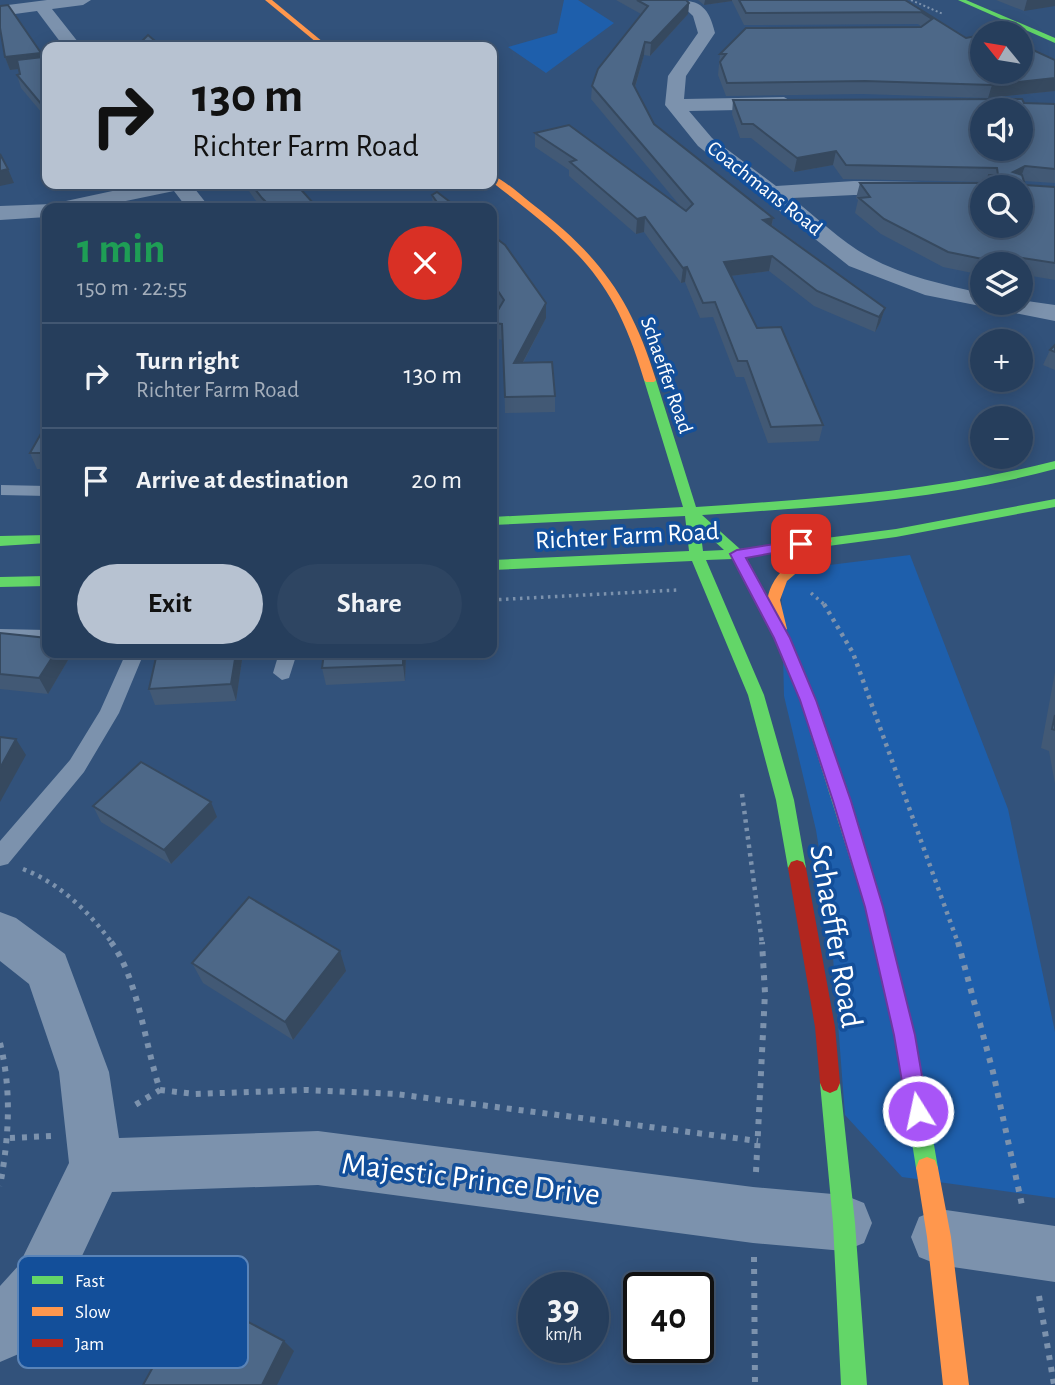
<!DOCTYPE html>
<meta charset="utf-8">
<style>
:root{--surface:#263e5c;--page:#2e4562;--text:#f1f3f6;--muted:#a4aebb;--line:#425772;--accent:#b7c2d1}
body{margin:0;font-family:"Alegreya Sans",sans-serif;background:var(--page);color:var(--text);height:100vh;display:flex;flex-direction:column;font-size:26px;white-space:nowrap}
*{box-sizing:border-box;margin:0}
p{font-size:23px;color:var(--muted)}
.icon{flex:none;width:38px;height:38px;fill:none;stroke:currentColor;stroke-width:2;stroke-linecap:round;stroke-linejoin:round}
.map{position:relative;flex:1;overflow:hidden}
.panel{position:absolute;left:42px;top:203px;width:455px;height:455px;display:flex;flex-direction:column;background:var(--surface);border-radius:14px;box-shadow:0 4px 18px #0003,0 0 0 2px var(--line)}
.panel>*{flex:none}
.top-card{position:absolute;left:42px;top:42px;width:455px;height:147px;border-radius:14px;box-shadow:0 4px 18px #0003,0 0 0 2px var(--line);background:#b7c2d1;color:#111;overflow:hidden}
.needle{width:46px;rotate:300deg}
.tools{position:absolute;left:970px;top:21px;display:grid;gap:14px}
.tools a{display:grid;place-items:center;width:63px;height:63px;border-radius:50%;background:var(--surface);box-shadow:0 4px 18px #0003,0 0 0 2px var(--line);font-size:35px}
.speed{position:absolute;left:518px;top:1272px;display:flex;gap:14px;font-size:35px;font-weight:700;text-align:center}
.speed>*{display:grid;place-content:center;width:91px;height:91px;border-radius:50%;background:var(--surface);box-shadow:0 4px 18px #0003,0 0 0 2px var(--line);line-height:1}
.speed small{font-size:18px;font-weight:400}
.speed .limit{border:4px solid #111;border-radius:10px;background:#fff;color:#111}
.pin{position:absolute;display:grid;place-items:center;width:60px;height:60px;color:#fff;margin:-30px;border-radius:14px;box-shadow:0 4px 10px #0006}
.me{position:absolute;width:77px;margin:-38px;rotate:350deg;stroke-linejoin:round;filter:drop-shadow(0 0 5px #0008)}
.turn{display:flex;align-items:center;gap:24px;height:147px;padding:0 35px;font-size:32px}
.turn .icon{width:91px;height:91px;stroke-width:2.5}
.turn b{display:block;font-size:49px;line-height:60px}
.round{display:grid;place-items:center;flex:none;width:74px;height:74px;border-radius:37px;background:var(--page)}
.head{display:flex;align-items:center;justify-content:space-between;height:119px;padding:0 35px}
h1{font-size:42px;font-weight:700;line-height:52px;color:#1e9e55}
.primary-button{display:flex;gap:14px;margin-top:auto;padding:14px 35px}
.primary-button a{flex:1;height:80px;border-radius:42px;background:var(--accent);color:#111;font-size:28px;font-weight:700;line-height:80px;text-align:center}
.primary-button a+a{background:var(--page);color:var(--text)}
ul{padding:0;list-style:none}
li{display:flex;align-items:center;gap:21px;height:105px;padding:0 35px;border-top:2px solid var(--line)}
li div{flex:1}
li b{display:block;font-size:26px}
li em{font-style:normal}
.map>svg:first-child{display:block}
.green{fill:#1e5fac}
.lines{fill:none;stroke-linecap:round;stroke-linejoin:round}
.path-far3{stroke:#7c92ad;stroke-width:2;stroke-dasharray:2 2.5;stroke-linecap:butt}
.path-far2{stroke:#7c92ad;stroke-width:3.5;stroke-dasharray:2.5 4.5;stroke-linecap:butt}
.path-far1{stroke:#7c92ad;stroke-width:4.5;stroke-dasharray:3.5 5;stroke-linecap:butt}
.path{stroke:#7c92ad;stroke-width:6;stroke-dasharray:5 7;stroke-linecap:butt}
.lane{fill:#7c92ad;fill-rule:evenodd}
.street{fill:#7c92ad;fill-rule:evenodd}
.fast{fill:#63d668;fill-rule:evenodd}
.slow{fill:#ff974d;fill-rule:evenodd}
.jam{fill:#b3261e;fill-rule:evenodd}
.wall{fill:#425975}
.shaded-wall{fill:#36495f}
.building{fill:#4d6888;stroke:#36495f;stroke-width:2;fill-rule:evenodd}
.route{fill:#a855f7;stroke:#6d37a1;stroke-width:2}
.labels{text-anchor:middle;stroke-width:7;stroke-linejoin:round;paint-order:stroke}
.far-street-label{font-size:21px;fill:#fff;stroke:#134f9a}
.street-label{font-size:26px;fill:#fff;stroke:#134f9a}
.near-street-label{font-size:32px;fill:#fff;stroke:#134f9a}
.key{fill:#134f9a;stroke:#5a84b8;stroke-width:2}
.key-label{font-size:19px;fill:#fff}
</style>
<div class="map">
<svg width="1055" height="1385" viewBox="0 0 1055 1385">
<rect width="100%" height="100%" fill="#32527b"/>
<g class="green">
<path d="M564 0H578L614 23 546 73 508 47 557 33Z"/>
<path d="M910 555 1008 809 1055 1032V1198L902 1177 845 1115 830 918 816 830 784 696 781 571Z"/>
</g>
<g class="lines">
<path class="path-far3" d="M911 0 943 14"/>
<g class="path-far2">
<path d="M811 593 826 606"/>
<path d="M492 600 677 590"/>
</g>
<g class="path-far1">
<path d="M824 604 853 653 958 943"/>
<path d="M742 794 762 943"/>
<path d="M23 869C61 884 89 912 112 943"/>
</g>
<g class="path">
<path d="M111 942C138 978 145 1045 160 1090L130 1108"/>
<path d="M958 942 993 1072 1022 1205"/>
<path d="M0 1043C12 1091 9 1137 0 1186"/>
<path d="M160 1090 195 1094 306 1090 396 1094 758 1141"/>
<path d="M10 1138 51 1136"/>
<path d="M756 1172 765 993 762 942"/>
<path d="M754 1257 755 1385"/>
<path d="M1039 1296 1054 1385"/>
</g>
<g class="lane">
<path d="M1 485 47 486V496L1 495Z"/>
<path d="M0 629 47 630V644L0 643Z"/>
<path d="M126 653H144L119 713 84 772 8 864 0 866V841L70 760 100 711Z"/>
<path d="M279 653H297L289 678 282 680 273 673Z"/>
</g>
<g class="street">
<path d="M47 0H91L83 5 52 9 82 47H64L37 11 0 16V6Z"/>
<path d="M676 0C701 0 709 8 715 33L686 76 684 99 784 97 794 103 784 109 689 111 712 138 776 186 854 181 990 183 992 187H982V195H854L792 198C816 217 842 242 869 257 904 276 944 285 982 293V303H1020V300L1055 305V321L925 295 849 266 698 146 665 105 668 76 698 33 693 16Z"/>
<path d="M145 184H191L210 208H187L174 191 92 208H47V217L0 220V206L52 204Z"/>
<path d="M0 912 16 918 65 954 109 1072 119 1138 318 1131 753 1187 844 1195 864 1203 872 1223 864 1243 844 1251 753 1243 318 1185 112 1192 59 1305 21 1353 0 1362V1286L19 1265 69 1163 59 1072 29 984 0 961Z"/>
<path d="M939 1209 1055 1226V1282L939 1265 919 1257 911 1237 919 1217Z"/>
</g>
<g class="fast">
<path d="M958 0H966L1055 38V43Z"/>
<path d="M650 377 656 380 696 507C817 499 937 491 1055 461V469C940 500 821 507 702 515L740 549 896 529 1055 499V507L896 537 746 557 790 638 816 700 883 907 915 1035 938 1168 935 1176 927 1179 919 1176 916 1168 895 1035 865 907 800 700 774 638 733 559 706 560 764 695 794 800 806 868 803 874 797 876 791 874 788 868 776 800 748 695 692 561 492 570V560L689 551 685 516 492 525V517L683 507 644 380ZM700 528 724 550 703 551Z"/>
<path d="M47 535V543L0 546V536Z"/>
<path d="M47 576V586L0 587V577Z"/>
<path d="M830 1073 837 1076 840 1083 855 1223 867 1385H841L833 1223 820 1083 823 1076Z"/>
</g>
<g class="slow">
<path d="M265 0H272L329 47H322Z"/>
<path d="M492 175C506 181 519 194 531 203 599 255 631 298 656 380L654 382H646L644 380C613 274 575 247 492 182Z"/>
<path d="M825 536 830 538 832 541 830 544 787 581 780 600 787 629 780 634 775 633C751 585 788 565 820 538Z"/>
<path d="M927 1157 935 1160 938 1168 951 1237 969 1385H943L927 1237 916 1168 919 1160Z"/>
</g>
<path class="jam" d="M797 860 803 862 806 868 835 1027 840 1083 837 1090 830 1093 823 1090 820 1083 815 1027 788 868 791 862Z"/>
</g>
<g class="wall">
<path d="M616 0H686L689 3 688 14 650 56 644 55 635 88 654 124 773 218 772 225 885 308 880 323 875 332 814 306 769 271 731 276 757 328 823 425 819 441 768 443 744 377H736L713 317 700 318 685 282 681 283 644 232 636 234 569 176V170L535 147V133L681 207 591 99 592 86 641 14Z"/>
<path d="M698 0H905L966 38 1055 60V91L988 98 862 94 726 96 718 75 720 54 922 27 918 24 744 25 732 1 704 5Z"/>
<path d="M996 0H1055L1024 11Z"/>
<path d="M5 57H42L47 69V119L21 88 17 75 20 74 19 69 10 70Z"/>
<path d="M733 100 1055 104V183L1024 181 1025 185 1055 187V280L1020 274V264H982V275L943 267 881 234 855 213 858 200 856 198 860 183H987V182L843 179 833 165 794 172 751 138H740L732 114Z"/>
<path d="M244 184H296L314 204 315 208H261Z"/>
<path d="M432 195 458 208H433Z"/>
<path d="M492 235 546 303V318L523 363 555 396V412L505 413 503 340 492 338V320L499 308 492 297Z"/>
<path d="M1055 345V370L1043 365 1050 350Z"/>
<path d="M47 423V469H37L30 453Z"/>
<path d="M0 633 47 653H69L71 655 48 694 0 689Z"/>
<path d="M243 653 236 701 155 705 149 689Z"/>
<path d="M406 653 405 681 326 685 322 668Z"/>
<path d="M1055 672V784L1049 751 1041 748Z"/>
<path d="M93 806 217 817 171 864 101 822Z"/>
<path d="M192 963 346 971 293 1040 203 983Z"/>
</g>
<g class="shaded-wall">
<path d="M705 0H732V1L704 5Z"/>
<path d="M1027 0H1055V6L1024 11Z"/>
<path d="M689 3 688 14 650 56 651 43Z"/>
<path d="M645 42 644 55 632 97 633 84Z"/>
<path d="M41 53 45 66 10 70 5 57Z"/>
<path d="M1055 78V91L988 98 992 85Z"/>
<path d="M836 151 833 165 794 172 797 158Z"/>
<path d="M1025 166 1020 180 1013 172Z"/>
<path d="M8 169 14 183 0 186V171Z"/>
<path d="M645 217 644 232 636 234 637 219Z"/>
<path d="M773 218 770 232 763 220Z"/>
<path d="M772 256 769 271 722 277 724 262Z"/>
<path d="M687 267 685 282 681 283 683 268Z"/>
<path d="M546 303V318L514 379V363Z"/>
<path d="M885 308 880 323 875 332 879 317Z"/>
<path d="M55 653H69L71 655 48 694 39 678Z"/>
<path d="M236 653H243L236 701 231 684Z"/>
<path d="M403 653H406L405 681 403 665Z"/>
<path d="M16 739 26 755 0 802V768Z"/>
<path d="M211 802 217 817 171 864 164 850Z"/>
<path d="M340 951 346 971 293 1040 285 1022Z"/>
<path d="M284 1341 294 1351 277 1385H262Z"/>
</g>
<g class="building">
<path d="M637 0H686L689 3 651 43 645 42 633 84 654 124 773 218 763 220 885 308 879 317 817 291 772 256 724 262 757 328 781 327 823 425 771 427 747 361H738L715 302 703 303 687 267 683 268 645 217 637 219 570 162 576 160 535 133 569 125 686 211 693 204 592 86 598 69 648 6Z"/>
<path d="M739 0H905L966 38 982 35V72H1020V44L1055 60V78L992 85 865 81 727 83 720 62 726 54H720L746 28 921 27 932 19 921 12 746 13Z"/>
<path d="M8 5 41 53 5 57 0 28V6Z"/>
<path d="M148 35 162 47H136Z"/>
<path d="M43 57 47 70V111L17 75 20 74 17 60Z"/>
<path d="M1022 99 1024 103 1055 104V169L1025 166 1013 172 1022 175 1025 185 1055 187V263L1016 257 1013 264H1007L948 252 884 219 859 198 870 197 860 183H987L989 175H998L997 168 846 165 836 151 797 158 753 124H742L733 100ZM982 110H1020V149H982ZM982 187H1020V226H982Z"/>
<path d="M0 154 8 169 0 171Z"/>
<path d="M251 184H296L314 204 310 205 314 208H272L262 198Z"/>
<path d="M437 192 458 208H441L432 195Z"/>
<path d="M492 235 505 245 546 303 514 363 552 362 555 396 505 397 502 324 492 323V320L504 300 492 282Z"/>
<path d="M1055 345V352L1050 350Z"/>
<path d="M47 423V453H30Z"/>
<path d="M0 633 47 638V653H55L39 678 0 674Z"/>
<path d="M157 653H236L231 684 149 689Z"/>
<path d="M324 653H403V665L322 668Z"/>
<path d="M1055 715V730L1052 729Z"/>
<path d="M0 737 16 739 0 768Z"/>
<path d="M141 762 211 802 164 850 93 806Z"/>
<path d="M249 897 340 951 285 1022 192 963Z"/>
<path d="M194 1293 284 1341 262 1385H143Z"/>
</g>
<path class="route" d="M801 540 808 544 806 547 746 558 790 638 816 700 851 801 883 907 915 1035 928 1111 925 1118 918 1121 910 1118 907 1111 894 1035 865 907 833 801 800 700 774 638 730 554 737 550Z"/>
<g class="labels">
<g class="far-street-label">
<text transform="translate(765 188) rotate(38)" y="7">Coachmans Road</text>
<text transform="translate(667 375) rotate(71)" y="7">Schaeffer Road</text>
</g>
<g class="street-label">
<text transform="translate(627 535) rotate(-3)" y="9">Richter Farm Road</text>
</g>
<g class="near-street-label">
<text transform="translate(837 936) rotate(80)" y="11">Schaeffer Road</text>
<text transform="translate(471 1178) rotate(7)" y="11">Majestic Prince Drive</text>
</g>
</g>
<rect x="18" y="1256" width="230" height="112" rx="10" class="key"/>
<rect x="32" y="1276" width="31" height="8" fill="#63d668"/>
<rect x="32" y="1307" width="31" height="9" fill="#ff974d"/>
<rect x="32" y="1339" width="31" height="8" fill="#b3261e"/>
<g class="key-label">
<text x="75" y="1287">Fast</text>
<text x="75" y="1318">Slow</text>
<text x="75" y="1350">Jam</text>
</g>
</svg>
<div class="tools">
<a><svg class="needle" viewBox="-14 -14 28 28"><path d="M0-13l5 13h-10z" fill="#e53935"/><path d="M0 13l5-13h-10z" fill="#a4aebb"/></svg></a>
<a><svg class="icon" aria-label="sound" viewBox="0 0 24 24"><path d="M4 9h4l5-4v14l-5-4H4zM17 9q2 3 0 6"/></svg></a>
<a><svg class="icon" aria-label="search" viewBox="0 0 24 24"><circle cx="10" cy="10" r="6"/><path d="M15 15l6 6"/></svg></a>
<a><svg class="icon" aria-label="layers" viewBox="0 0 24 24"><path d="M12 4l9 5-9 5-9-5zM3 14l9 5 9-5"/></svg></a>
<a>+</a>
<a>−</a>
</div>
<div class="speed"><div>39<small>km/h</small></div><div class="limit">40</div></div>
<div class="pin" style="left:801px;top:544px;background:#d93025"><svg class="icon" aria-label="arrive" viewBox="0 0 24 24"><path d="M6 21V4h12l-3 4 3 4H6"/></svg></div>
<svg class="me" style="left:918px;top:1111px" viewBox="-20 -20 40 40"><circle r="17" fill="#a855f7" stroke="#fff" stroke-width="3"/><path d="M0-11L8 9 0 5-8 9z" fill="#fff"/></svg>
<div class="top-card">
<div class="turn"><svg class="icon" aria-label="right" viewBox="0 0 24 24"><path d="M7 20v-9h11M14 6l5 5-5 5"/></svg><div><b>130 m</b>Richter Farm Road</div></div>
</div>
<section class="panel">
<div class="head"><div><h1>1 min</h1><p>150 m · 22:55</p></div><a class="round" style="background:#d93025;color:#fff"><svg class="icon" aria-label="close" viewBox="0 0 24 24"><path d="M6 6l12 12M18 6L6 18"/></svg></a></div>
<ul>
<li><svg class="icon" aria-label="right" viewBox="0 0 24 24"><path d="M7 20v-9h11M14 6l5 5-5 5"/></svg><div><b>Turn right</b><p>Richter Farm Road</p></div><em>130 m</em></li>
<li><svg class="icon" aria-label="arrive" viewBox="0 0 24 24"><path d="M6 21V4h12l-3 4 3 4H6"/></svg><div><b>Arrive at destination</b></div><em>20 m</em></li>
</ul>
<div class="primary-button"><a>Exit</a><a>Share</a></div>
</section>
</div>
